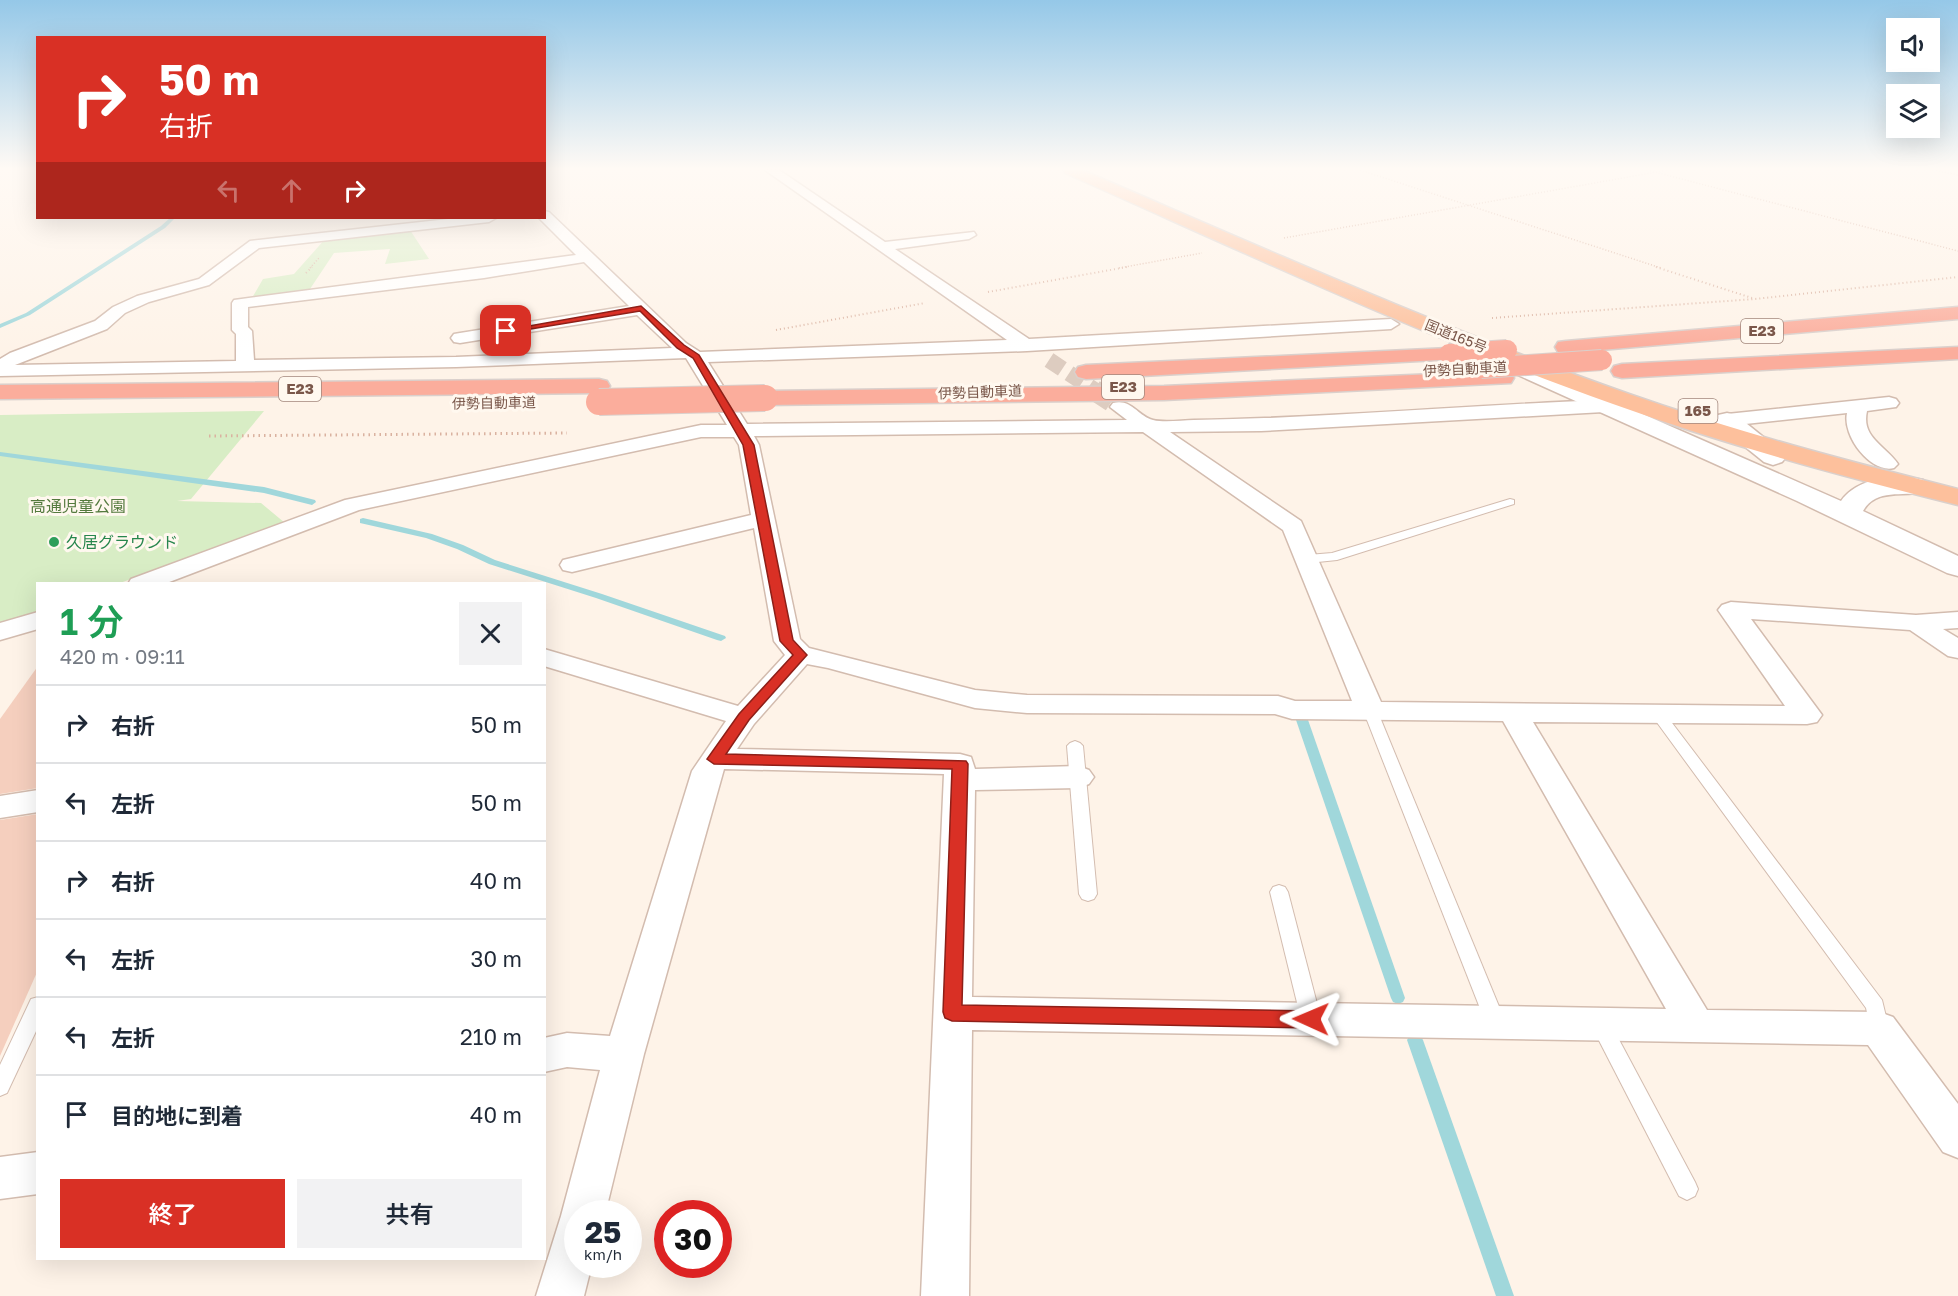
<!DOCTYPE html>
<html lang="ja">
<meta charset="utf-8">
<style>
:root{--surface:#fff;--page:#f2f2f3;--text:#1f2937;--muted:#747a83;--line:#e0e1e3;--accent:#d93025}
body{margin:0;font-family:"Golos Text","Noto Sans JP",sans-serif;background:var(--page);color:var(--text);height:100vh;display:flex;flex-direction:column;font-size:22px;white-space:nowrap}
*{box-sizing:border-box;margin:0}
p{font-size:20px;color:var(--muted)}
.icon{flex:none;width:33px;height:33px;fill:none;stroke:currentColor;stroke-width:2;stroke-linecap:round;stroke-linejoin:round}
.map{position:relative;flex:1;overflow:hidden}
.sheet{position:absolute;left:36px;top:582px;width:510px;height:678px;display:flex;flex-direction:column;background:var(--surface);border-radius:0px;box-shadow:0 6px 24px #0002}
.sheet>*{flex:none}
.guide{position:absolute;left:36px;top:36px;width:510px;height:183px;border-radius:0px;box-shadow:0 6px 24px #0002;background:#d93025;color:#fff;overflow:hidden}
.tools{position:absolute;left:1886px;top:18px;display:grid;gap:12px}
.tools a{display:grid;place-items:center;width:54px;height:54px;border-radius:0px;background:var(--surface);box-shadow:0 6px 24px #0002;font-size:30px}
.speed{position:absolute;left:564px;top:1200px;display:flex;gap:12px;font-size:30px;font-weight:700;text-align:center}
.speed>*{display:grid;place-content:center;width:78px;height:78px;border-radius:50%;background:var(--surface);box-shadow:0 6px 24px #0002;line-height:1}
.speed small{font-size:15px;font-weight:400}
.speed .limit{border:9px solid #d22;background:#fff;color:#111}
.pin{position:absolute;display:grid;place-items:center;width:51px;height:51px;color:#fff;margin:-26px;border-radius:12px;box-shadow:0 3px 9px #0006}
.me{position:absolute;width:66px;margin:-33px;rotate:271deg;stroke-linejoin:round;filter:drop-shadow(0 0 4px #0008)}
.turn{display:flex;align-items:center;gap:21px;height:126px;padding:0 24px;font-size:27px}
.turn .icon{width:78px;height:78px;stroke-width:2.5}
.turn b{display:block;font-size:42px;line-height:51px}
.lanes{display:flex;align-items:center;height:57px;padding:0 24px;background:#0003;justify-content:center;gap:30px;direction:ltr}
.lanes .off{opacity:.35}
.round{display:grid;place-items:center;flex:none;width:63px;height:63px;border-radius:0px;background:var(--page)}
.overview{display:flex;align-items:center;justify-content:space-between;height:102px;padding:0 24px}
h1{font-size:36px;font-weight:600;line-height:45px;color:#1e9e55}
.cta{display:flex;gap:12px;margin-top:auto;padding:12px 24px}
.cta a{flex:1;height:69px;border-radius:0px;background:var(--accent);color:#fff;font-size:24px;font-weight:600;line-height:69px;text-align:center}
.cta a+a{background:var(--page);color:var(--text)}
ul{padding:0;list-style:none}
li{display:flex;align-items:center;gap:18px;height:78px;padding:0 24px;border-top:2px solid var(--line)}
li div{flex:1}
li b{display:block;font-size:22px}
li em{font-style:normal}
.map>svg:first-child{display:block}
.green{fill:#d8edc5}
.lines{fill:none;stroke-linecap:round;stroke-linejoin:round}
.stream{fill:#a0d7db;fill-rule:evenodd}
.building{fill:#f5cfbe}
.minor-tunnel-far1{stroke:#ddccc0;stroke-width:16;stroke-dasharray:16 8;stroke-linecap:butt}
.minor-tunnel{stroke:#ddccc0;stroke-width:21;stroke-dasharray:21 10;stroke-linecap:butt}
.service-casing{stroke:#d3bcaf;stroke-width:2}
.minor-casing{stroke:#d3bcaf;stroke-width:3}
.tertiary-casing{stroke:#d3bcaf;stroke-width:3}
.trunk-casing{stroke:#dad0cc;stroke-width:3}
.motorway-casing{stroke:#dad0cc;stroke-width:3}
.path-far2{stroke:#dab2a0;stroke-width:1.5;stroke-dasharray:1 2;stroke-linecap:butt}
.path-far1{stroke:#dab2a0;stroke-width:2;stroke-dasharray:1 3;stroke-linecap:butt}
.path{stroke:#dab2a0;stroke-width:3;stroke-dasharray:1.5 4;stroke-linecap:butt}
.service{fill:#fff;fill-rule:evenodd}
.minor{fill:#fff;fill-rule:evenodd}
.tertiary{fill:#fff;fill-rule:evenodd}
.trunk{fill:#fdc09c;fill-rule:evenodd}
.motorway{fill:#fbad9c;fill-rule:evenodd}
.motorway-bridge-far1-casing{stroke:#dad0cc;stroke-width:22;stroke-linecap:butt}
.motorway-bridge-casing{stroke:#dad0cc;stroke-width:28;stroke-linecap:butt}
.motorway-bridge-far1{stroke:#fbad9c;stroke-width:20}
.motorway-bridge{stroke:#fbad9c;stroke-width:26}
.route{fill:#d93025;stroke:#8d1f18;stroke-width:1.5}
.leisure-dot{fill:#2e9e5b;stroke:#fff8ef;stroke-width:2}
.labels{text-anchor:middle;stroke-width:6;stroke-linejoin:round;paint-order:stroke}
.far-street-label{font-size:14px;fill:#7a574a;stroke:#fff8ef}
.shield{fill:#fff8ef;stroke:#a2877c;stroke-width:1.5}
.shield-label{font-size:15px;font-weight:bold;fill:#7a574a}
.park-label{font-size:16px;fill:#547a3e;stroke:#fff8ef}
.leisure-label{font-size:16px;fill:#27864d;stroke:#fff8ef;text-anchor:start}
</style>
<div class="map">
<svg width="1958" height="1296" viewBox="0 0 1958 1296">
<rect width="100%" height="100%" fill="#fef3e8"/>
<g class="green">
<path d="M410 230 429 259 385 264 390 249 334 253 308 292 252 298 263 279 294 274 326 238Z"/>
<path d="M264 411 191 499 177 501 261 503 285 523 120 583 38 584 37 613 0 626V415Z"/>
</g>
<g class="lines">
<g class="stream">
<path d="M170 218H175L165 228 30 315 0 328V324L26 313 161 226Z"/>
<path d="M0 452 264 487 315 500 316 502 312 505 264 493 0 456Z"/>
<path d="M363 518 432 534 463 545 495 560 602 594 725 636 726 638 721 641 717 640 596 598 489 564 457 549 426 538 360 523V519Z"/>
<path d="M1301 713 1307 717 1405 998 1403 1002 1398 1004 1393 1002 1391 998 1295 717Z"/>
<path d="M1415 1033 1420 1035 1423 1040 1514 1296H1496L1407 1040 1410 1035Z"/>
</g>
</g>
<g class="building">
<path d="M38 666V788L0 794V719Z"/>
<path d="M38 814V970L0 1056V820Z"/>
</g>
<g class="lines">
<path class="minor-tunnel-far1" d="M1049 360 1096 391"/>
<path class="minor-tunnel" d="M1094 390 1120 407"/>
<defs>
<g id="service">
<path d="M1510 499 1514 500V504L1337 560 1308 563 1302 559 1308 555 1332 553Z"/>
<path d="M1370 705 1377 710 1505 1021 1502 1027 1495 1029 1488 1027 1485 1021 1363 710Z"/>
<path d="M1658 709 1663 711 1882 1000 1889 1029 1886 1035 1879 1037 1872 1035 1866 1008 1653 717 1651 714Z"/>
<path d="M1075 741 1080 743 1083 746 1097 894 1094 899 1088 901 1082 899 1079 894 1067 746 1070 743Z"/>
<path d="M1279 885 1285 887 1288 892 1321 1019 1318 1025 1311 1027 1304 1025 1301 1019 1270 892 1273 887Z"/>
<path d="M38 997V1027L7 1093 0 1096V1065L31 999Z"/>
<path d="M1601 1017 1608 1019 1695 1182 1698 1189 1695 1196 1687 1200 1679 1196 1591 1025 1594 1019Z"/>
</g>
<g id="minor">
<path d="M765 170H779L885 242 974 232 976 235 969 239 895 249 1029 339 1391 319 1399 324 1391 329 1027 351 708 362 747 424 1127 420 1110 407 1113 403C1131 398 1138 416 1153 420 1165 423 1182 420 1194 420 1331 418 1467 405 1604 400L1611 402 1614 406 1611 410 1604 412 1261 431 1170 432 1301 521 1381 702 1785 706 1718 610 1722 605 1731 602 1916 615 1958 612V628L1943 629 1958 638V658L1948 656 1910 630 1751 619 1822 715 1817 722 1807 724 1533 722 1707 1010 1879 1012 1893 1017 1958 1104V1158L1943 1152 1868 1045 972 1030 969 1296H921L944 774 724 769 644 1054 605 1214H578V1264H592L584 1296H536L561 1216 600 1070 567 1067 544 1072V1038L567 1033 610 1036 692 771 726 721 544 666V649L738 706 785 655 774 641 754 528 572 572 563 570 560 565 563 560 751 515 739 445 734 437H701L359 510 164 584H128L131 579 345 500 701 425H727L686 358 456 367 0 376V359L10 353 95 321 113 307 137 296 199 279 250 241 457 218H496L489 222 259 248 209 285 149 302 125 313 107 329 15 365 236 361V334L232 330V303L234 300 576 255 539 218H544V211L549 212 686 343 700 352 1007 340ZM584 262 629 306 460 333 454 334 451 338 454 342 460 343 637 315 672 348 456 357 254 360 252 331 248 327V307L484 278ZM1143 432 1283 530 1352 701H1295L1278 696 1027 695 975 690 809 648 800 639 759 445 754 436ZM807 664 828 668 975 708 1027 713 1275 714 1292 719 1503 721 1666 1009 972 997 975 790 1078 788 1089 784 1094 777 1089 770 1078 766 975 769 971 757 960 754 737 749 754 724Z"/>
<path d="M1889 397 1896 399 1899 403 1896 407 1867 411C1861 438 1885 445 1898 464L1894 468C1871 474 1842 436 1847 413L1727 426 1720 424 1717 420 1720 416 1727 414Z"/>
<path d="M38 612V629L0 640V623Z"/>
<path d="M38 790V812L0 818V796Z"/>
<path d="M38 1152V1194L0 1199V1157Z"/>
</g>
<g id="tertiary">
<path d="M1506 354 1841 501C1858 477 1897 474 1923 480L1927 486 1923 492C1902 497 1876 488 1863 511L1958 556V576L1947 573 1797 501 1498 366 1495 361 1498 356Z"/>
<path d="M1727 413 1736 415 1782 452 1786 457 1782 462 1773 465 1764 462 1718 425 1715 420 1718 415Z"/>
</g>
<path id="trunk" d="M1063 170H1082C1263 248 1443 329 1629 394 1737 432 1847 461 1958 489V505C1842 476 1726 445 1613 404 1426 338 1246 253 1065 173Z"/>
<g id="motorway">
<path d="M1958 307V319L1566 353 1558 352 1555 347 1558 342 1566 341Z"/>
<path d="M1958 347V359L1622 378 1614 376 1611 371 1614 366 1622 364Z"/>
<path d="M1449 348 1457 349 1460 354 1457 359 1086 379 1078 377 1075 372 1078 367 1086 365Z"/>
<path d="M1503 371 1511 373 1514 378 1511 383 1164 400 765 405 757 403 753 398 757 393 765 391 1164 386Z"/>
<path d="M599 379 607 381 610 386 607 391 599 393 0 399V385Z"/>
</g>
</defs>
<use href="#service" class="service-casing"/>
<use href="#minor" class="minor-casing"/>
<use href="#tertiary" class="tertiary-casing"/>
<use href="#trunk" class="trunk-casing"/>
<use href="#motorway" class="motorway-casing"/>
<g class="path-far2">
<path d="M1360 170 1661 268"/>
<path d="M1647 170 1958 251"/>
<path d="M1933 170 1958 175"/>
<path d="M1284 238 1668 170"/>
<path d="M310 268 319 258"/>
<path d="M1119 268 1202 253"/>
</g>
<g class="path-far1">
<path d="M1656 267 1752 298"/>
<path d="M306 273 312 267"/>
<path d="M988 292 1127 267"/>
<path d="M1492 318 1755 299 1958 277"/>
<path d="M776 330 925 303"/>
</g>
<path class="path" d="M209 436 567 433"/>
<use href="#service" class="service"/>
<use href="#minor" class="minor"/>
<use href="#tertiary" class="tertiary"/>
<use href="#trunk" class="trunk"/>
<use href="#motorway" class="motorway"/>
<defs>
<g id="motorway-bridge-far1">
<path d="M1449 354 1507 350"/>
<path d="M1481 368 1602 360"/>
</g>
<path id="motorway-bridge" d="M599 402 765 398"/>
</defs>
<use href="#motorway-bridge-far1" class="motorway-bridge-far1-casing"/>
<use href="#motorway-bridge" class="motorway-bridge-casing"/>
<use href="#motorway-bridge-far1" class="motorway-bridge-far1"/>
<use href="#motorway-bridge" class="motorway-bridge"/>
</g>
<linearGradient id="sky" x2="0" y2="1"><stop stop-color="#95c8e8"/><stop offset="0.48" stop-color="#fffaf5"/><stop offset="1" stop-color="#fffaf5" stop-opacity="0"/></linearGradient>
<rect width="1958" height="351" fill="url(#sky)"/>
<path class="route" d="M641 306 684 345 699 355 754 445 793 640 807 655 749 720 726 754 966 761 968 764 962 1005 1311 1011 1318 1013 1321 1019 1318 1025 1311 1028 952 1021 945 1018 943 1012 952 769 714 764 707 759 739 714 793 655 780 641 743 445 693 358 677 348 640 311 506 333 501 331Z"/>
<circle class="leisure-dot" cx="54" cy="542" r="6"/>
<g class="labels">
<g class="far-street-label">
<text transform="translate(1456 336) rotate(22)" y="5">国道165号</text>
<text transform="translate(1465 369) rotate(-3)" y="5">伊勢自動車道</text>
<text transform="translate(980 392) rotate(-2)" y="5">伊勢自動車道</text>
<text transform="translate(494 403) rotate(-1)" y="5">伊勢自動車道</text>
</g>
<g class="shield">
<rect x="1741" y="319" width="42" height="24" rx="4.5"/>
<rect x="1102" y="375" width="42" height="24" rx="4.5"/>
<rect x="279" y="377" width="42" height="24" rx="4.5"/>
<rect x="1678.5" y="399" width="39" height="24" rx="4.5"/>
</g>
<g class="shield-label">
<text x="1762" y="336">E23</text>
<text x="1123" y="392">E23</text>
<text x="300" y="394">E23</text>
<text x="1698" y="416">165</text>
</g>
<g class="park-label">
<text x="78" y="512">高通児童公園</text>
</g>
<g class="leisure-label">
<text x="66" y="548">久居グラウンド</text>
</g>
</g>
</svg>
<div class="tools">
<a><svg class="icon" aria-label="sound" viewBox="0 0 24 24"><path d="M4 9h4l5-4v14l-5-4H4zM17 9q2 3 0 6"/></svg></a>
<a><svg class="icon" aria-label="layers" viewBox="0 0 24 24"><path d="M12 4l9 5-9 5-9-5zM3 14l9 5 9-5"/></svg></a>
</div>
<div class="speed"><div>25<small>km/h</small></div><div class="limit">30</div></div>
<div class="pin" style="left:506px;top:331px;background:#d93025"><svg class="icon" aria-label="arrive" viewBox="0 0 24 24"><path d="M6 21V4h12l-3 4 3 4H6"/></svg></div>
<svg class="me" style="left:1311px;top:1019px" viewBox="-20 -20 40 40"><path d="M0-17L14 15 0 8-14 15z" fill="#d93025" stroke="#fff" stroke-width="4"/></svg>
<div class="guide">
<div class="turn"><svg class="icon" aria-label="right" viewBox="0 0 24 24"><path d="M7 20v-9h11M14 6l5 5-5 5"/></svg><div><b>50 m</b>右折</div></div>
<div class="lanes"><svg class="icon off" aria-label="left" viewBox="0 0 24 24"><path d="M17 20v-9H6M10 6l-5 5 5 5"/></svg><svg class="icon off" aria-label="ahead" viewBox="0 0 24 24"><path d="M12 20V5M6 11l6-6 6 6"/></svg><svg class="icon" aria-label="right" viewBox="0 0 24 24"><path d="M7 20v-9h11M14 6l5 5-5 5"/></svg></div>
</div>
<section class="sheet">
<div class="overview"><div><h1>1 分</h1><p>420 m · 09:11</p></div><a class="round"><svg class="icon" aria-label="close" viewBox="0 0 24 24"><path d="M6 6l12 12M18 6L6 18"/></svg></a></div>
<ul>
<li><svg class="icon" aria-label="right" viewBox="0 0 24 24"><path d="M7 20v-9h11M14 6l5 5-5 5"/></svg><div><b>右折</b></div><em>50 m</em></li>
<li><svg class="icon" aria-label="left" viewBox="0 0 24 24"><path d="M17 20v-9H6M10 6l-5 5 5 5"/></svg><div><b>左折</b></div><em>50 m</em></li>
<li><svg class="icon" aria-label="right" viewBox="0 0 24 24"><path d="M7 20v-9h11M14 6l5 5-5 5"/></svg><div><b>右折</b></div><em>40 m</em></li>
<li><svg class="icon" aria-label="left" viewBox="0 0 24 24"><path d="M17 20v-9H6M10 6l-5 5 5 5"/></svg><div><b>左折</b></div><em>30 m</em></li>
<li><svg class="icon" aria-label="left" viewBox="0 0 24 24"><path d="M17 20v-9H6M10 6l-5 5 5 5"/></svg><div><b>左折</b></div><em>210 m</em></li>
<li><svg class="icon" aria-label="arrive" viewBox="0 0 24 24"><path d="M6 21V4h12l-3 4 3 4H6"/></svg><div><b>目的地に到着</b></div><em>40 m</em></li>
</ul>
<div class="cta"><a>終了</a><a>共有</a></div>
</section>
</div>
